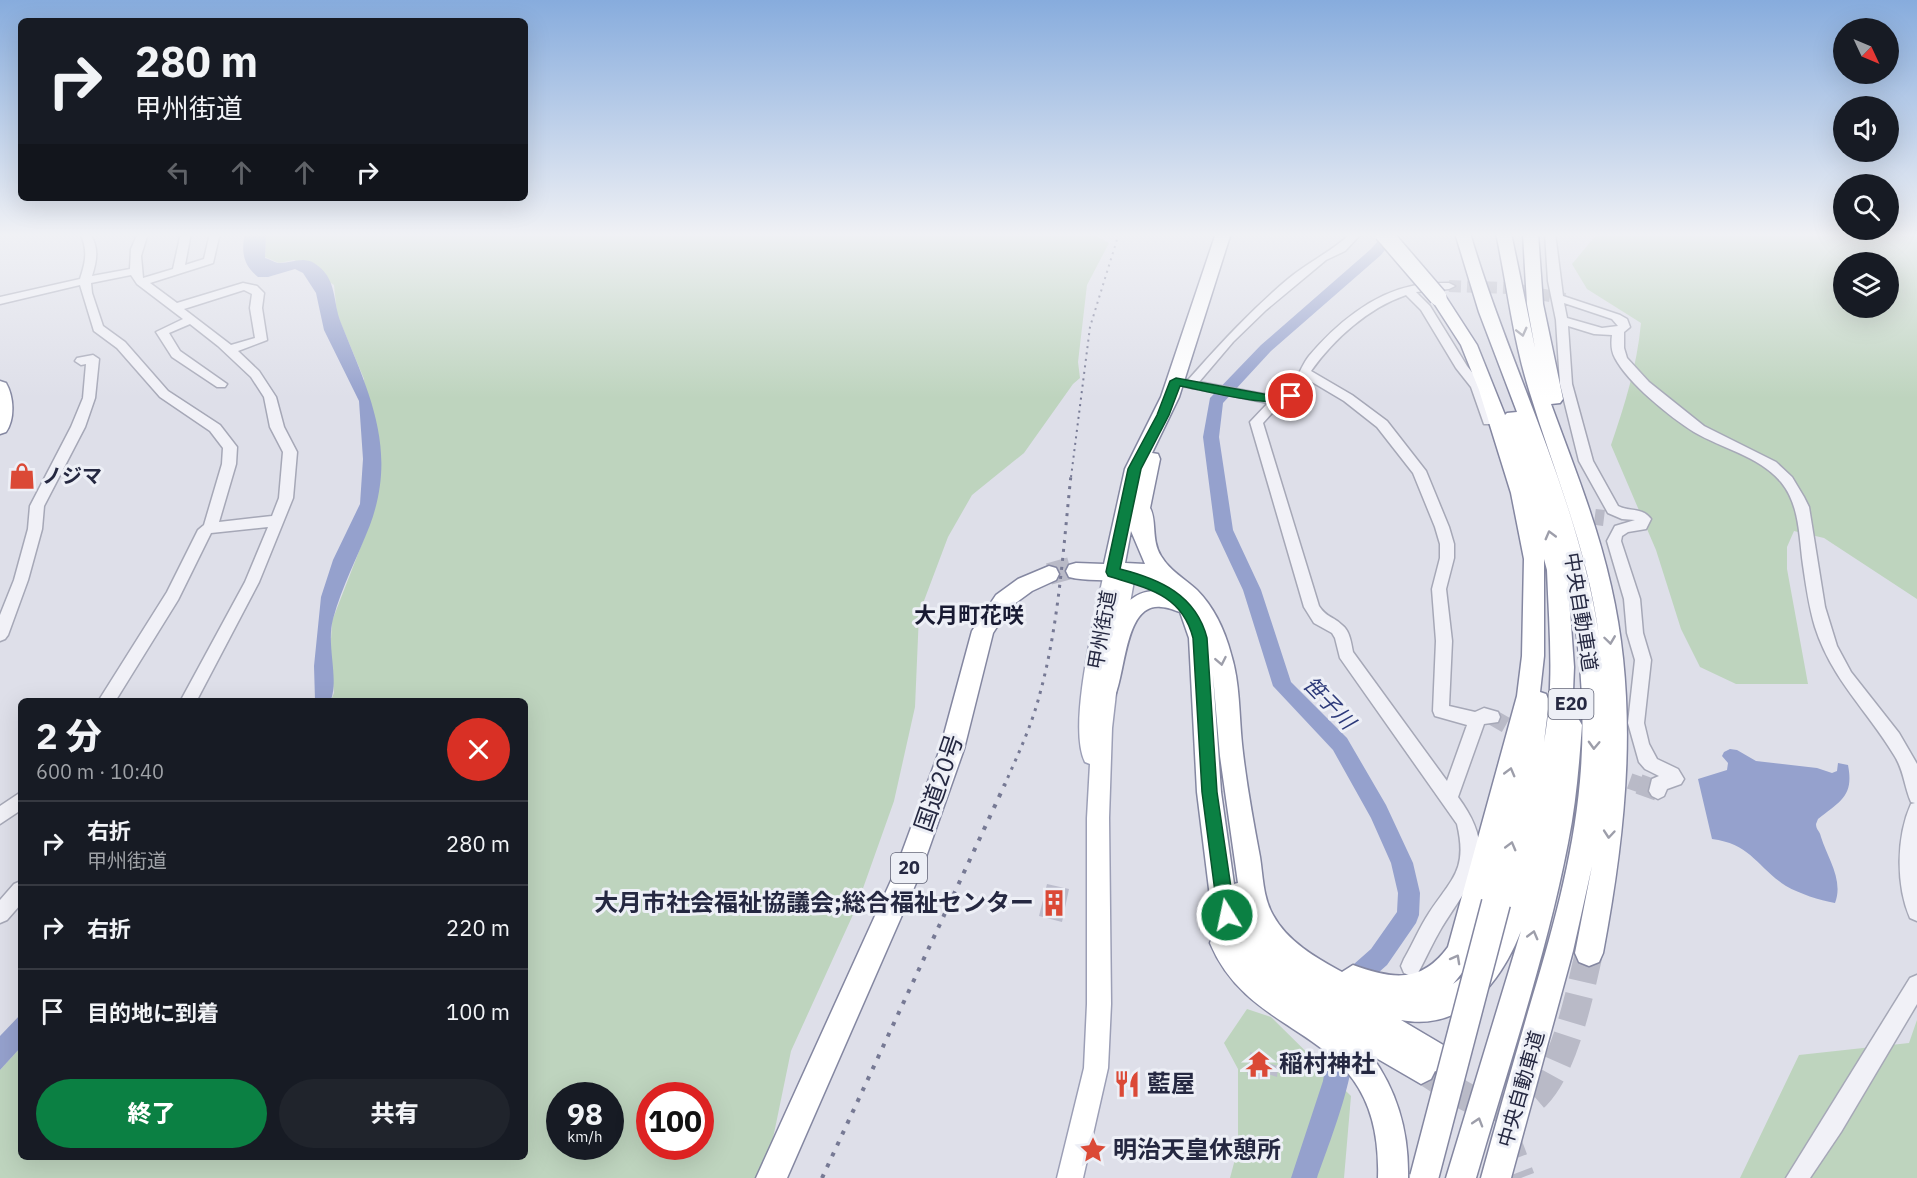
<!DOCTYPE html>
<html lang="ja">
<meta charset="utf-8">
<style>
:root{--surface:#171b24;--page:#20242c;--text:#f1f3f6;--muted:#9ea1a6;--line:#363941;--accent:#0b8043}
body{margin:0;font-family:"IBM Plex Sans","Noto Sans JP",sans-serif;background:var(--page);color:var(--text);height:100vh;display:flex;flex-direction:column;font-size:22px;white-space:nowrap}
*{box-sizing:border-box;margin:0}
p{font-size:20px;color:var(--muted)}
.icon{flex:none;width:33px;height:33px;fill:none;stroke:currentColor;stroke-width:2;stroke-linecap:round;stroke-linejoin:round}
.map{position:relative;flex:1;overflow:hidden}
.side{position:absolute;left:18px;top:698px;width:510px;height:462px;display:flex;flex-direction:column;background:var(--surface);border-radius:9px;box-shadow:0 6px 24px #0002}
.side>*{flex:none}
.top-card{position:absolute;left:18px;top:18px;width:510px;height:183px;border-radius:9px;box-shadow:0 6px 24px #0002;background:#171b24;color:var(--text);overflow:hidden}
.needle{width:39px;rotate:134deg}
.tools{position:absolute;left:1833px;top:18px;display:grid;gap:12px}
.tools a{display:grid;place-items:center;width:66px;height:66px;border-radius:50%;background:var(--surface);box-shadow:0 6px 24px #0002;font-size:30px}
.speed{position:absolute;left:546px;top:1082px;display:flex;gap:12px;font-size:30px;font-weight:700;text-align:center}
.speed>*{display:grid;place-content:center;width:78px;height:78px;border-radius:50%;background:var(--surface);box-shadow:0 6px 24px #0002;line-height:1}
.speed small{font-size:15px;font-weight:400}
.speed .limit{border:9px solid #d22;background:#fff;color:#111}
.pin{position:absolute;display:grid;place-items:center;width:51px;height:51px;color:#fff;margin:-26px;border:3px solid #fff;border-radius:50%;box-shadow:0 2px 6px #0007}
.me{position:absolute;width:66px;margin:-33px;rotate:350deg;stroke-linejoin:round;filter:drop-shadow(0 0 4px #0008)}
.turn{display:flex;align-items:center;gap:21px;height:126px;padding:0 18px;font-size:27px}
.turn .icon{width:78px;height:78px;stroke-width:2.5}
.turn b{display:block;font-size:42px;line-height:51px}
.lanes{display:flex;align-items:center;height:57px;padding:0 18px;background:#0003;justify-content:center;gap:30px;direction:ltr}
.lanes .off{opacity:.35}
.round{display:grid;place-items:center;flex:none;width:63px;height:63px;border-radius:32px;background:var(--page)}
.summary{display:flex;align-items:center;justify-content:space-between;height:102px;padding:0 18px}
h1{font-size:36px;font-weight:800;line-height:45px}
.primary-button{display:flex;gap:12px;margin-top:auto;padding:12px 18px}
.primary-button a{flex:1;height:69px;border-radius:36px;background:var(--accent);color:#fff;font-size:24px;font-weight:800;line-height:69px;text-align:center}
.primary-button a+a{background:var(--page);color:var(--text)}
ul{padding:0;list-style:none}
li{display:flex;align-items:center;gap:18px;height:84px;padding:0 18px;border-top:2px solid var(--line)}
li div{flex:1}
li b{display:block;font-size:22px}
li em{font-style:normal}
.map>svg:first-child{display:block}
.green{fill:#bed4be;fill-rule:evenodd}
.water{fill:#95a1cd}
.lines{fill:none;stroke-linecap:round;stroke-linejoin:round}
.river{fill:#95a1cd;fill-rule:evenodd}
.building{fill:#bbbccc}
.minor-tunnel-far2{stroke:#b9bac7;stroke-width:12;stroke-dasharray:12 6;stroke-linecap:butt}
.minor-tunnel-far1{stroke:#b9bac7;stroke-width:16;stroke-dasharray:16 8;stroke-linecap:butt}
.minor-tunnel{stroke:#b9bac7;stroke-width:20;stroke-dasharray:20 10;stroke-linecap:butt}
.highway-tunnel-far1{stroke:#b9bac7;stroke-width:22;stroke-dasharray:22 10;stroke-linecap:butt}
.highway-tunnel{stroke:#b9bac7;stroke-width:28;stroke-dasharray:28 14;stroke-linecap:butt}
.minor-casing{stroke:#a6a8b7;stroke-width:3}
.major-casing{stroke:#9c9fb6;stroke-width:3}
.highway-casing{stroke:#8487a1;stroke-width:3}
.minor{fill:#f1f1f7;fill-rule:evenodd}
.major{fill:#fff;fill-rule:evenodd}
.highway{fill:#fff;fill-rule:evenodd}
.rail-far2{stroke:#767994;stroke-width:2;stroke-dasharray:2 4.5;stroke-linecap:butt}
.rail-far1{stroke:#767994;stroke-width:3;stroke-dasharray:3 6;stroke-linecap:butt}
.rail{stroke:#767994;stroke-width:4;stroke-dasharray:4 8;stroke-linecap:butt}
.highway-bridge-far1-casing{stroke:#8487a1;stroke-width:20;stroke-linecap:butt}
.highway-bridge-casing{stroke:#8487a1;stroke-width:31;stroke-linecap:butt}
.highway-bridge-far1{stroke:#fff;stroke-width:17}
.highway-bridge{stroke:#fff;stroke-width:28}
.oneway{stroke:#9d9eaa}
.route{fill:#0b8043;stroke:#07532c;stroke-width:1.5}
.labels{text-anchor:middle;stroke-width:6;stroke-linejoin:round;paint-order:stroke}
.shield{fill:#edeff6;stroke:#616477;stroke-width:1.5}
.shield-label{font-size:18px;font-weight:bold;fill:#252841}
.poi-label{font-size:20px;font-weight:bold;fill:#252841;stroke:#edeff6;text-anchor:start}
.street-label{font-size:20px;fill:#252841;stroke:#edeff6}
.water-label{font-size:21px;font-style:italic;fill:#2c3979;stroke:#edeff6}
.quarter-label{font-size:22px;font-weight:bold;fill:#181a32;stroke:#edeff6}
.near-street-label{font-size:24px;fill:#252841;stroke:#edeff6}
.near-poi-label{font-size:24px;font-weight:bold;fill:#252841;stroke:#edeff6;text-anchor:start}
</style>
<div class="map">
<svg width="1917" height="1178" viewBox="0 0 1917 1178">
<rect width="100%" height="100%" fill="#dedfe9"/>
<g class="green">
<path d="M270 233H1091L1109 243 1087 285 1078 362 1080 378 1073 384 1024 453 972 495 948 537 919 614 915 707 894 801 856 908 791 1051 771 1148 756 1178H0V1070L21 1047V1156H525V700H331L334 693 330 657 332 621 370 523 364 379 337 314 334 285 294 260 279 263 265 257 266 237ZM560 1095H610V1146H560ZM650 1095H700V1146H650Z"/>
<path d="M1598 233H1917V599L1824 538 1794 531 1787 547V569L1808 684H1736L1700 667 1681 629 1656 550 1611 445C1625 404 1637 366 1641 323L1587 289 1572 264ZM1844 262H1888V308H1844Z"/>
<path d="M1247 1009 1271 1017 1351 1096 1344 1178H1230L1238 1148V1069L1224 1043Z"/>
<path d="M1917 1020V1178H1740L1799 1055 1909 1043Z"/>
</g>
<g class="water">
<path d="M245 233H270L266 237 265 258C269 259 274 262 278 263 290 264 302 256 314 263 338 278 332 301 341 323 369 393 398 449 370 525 358 556 342 586 333 619 326 645 339 677 331 700H315L314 666 321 597 333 560 360 504 363 459 359 401 324 330 316 293 303 273 295 269 268 277H258C243 265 241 252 245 233Z"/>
<path d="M1730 749 1737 750 1756 761 1817 768 1832 773 1837 771 1838 763 1848 765C1854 796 1841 801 1818 819L1816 824C1816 830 1820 831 1821 837 1827 857 1844 880 1835 903 1819 900 1800 894 1786 886 1757 867 1751 844 1712 839L1698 779 1727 770 1728 763 1722 756 1724 752Z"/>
<path d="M21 1014V1047L0 1070V1036Z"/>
</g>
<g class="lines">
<g class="river">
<path d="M1385 233H1398L1381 255 1271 351 1223 403 1219 437 1233 530 1261 590 1291 682 1347 738 1386 805 1413 863 1420 893 1419 915 1416 923 1387 965 1370 980 1360 998 1352 1002 1344 998 1340 990 1354 964 1371 949 1397 912 1398 893 1391 863 1371 818 1333 750 1273 686 1243 590 1215 530 1203 437 1210 398 1261 345 1371 249Z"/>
<path d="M1342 1028 1351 1031C1363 1060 1328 1146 1317 1178H1291L1323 1081 1330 1040 1333 1031Z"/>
</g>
</g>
<g class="building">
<path d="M1047 884 1069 889 1062 922 1039 916Z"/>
<path d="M1250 1052 1263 1056V1062L1278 1066 1277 1077 1264 1073 1263 1080 1247 1075Z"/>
</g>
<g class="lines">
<path class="minor-tunnel-far2" d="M1449 286 1508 288 1565 299"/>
<g class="minor-tunnel-far1">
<path d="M1571 514 1604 518"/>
<path d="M1492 717 1525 736"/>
<path d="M1607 773 1644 786"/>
</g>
<path class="minor-tunnel" d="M1639 784 1658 791"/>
<path class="highway-tunnel-far1" d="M1049 574 1078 566"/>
<g class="highway-tunnel">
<path d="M1421 1069C1443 1082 1465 1100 1490 1106 1506 1110 1525 1107 1537 1095 1565 1066 1580 992 1589 953"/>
<path d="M1504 1133 1521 1178"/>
</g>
<defs>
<g id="minor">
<path d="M80 233H90C99 249 97 259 92 276L130 269 131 249 138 233H148L141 256 143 278 173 269 181 233H191L185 265 204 259 210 233H220L213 263 150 283 177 303 243 283 257 286 264 293 262 308 267 340 238 351 259 371 276 397 284 427 297 452 293 498 259 582 197 700H181L245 582 268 527 211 533 178 600 116 700H99L167 592 198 530 204 525 222 464 223 448 210 431 160 397 117 348 94 331 80 285 0 304V297L80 279C86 261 88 250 80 233ZM131 275 137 284 183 319 156 332 172 357 217 387H225L227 384 180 351 169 333 190 324 218 346 251 377 264 397 270 427 283 452 279 498 272 516 219 522 236 464 237 447 220 425 168 391 125 342 103 326 92 293 91 283ZM244 290 252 294 250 308 255 338 231 345 184 309Z"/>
<path d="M1351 233H1362L1345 251 1326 260 1266 310 1233 342 1199 382 1263 394H1284C1296 386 1300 367 1309 356 1335 325 1372 294 1412 286 1424 283 1437 283 1449 283L1455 286 1449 289 1416 292 1430 306 1467 366 1483 386 1495 421 1494 424H1484L1471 387 1456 368 1421 310 1406 295C1368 308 1334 339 1311 371L1352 395 1387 421 1426 471 1449 527 1454 544V558L1446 589 1452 641 1449 706 1475 712 1484 708 1498 712 1500 717 1498 722 1484 724 1458 797C1500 854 1473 877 1442 927 1433 942 1426 958 1418 973L1411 976 1404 973 1401 966 1404 959C1413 944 1419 928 1429 913 1452 878 1468 870 1457 824L1340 658 1335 638 1332 633 1314 623 1304 607 1250 422 1268 403 1172 384 1170 381 1176 377 1188 380C1220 344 1251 310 1288 279 1308 262 1333 251 1351 233ZM1307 379 1344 401 1377 427 1413 473 1435 527 1440 544V558L1432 589 1436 641 1433 711 1435 716 1467 725 1447 781 1353 652C1351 643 1350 631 1342 625 1333 616 1327 618 1319 606L1263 423 1281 403 1297 398Z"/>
<path d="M1545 233H1555L1563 296 1620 315 1627 319 1630 327 1624 332V348L1627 358 1649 382 1704 426 1776 462 1792 477 1804 497 1809 507 1825 607 1837 646 1851 672 1899 733 1917 764V921L1910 918C1896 886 1896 837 1911 804L1915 803 1911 802C1904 786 1904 770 1894 755 1867 710 1832 680 1815 627 1809 607 1806 586 1803 565 1799 537 1800 505 1781 482 1759 456 1723 449 1694 432 1670 417 1628 383 1615 358 1611 351 1611 343 1612 335L1594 334 1568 326 1572 384 1593 461 1618 506C1630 512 1642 507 1651 519L1646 529 1628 532 1622 536 1621 541 1640 599 1643 633 1651 660 1644 723 1649 744 1657 759 1678 769 1684 779 1681 784 1667 789 1664 796 1658 799 1652 796 1649 791 1652 779 1659 776 1645 769 1639 762 1628 723 1635 660 1627 633 1624 599 1607 541 1615 526 1635 520 1622 519 1608 513 1579 461 1560 384 1556 320 1548 281ZM1564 303 1612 319 1618 326 1602 328 1567 318Z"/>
<path d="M93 355 99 359 95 398 85 427 44 506 42 529 28 580 8 635 5 639 0 641V615L14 580 28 529 30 506 71 427 83 398 86 364 81 365 75 361 77 358Z"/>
<path d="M21 792V810L0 824V806Z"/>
<path d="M21 881V904L7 920 0 923V900L14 884Z"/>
<path d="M1917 975V1004L1841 1132 1810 1178H1786L1910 978Z"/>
</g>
<path id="major" d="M1113 565 1121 570H1132L1135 575 1124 637 1122 642 1115 644 1110 643 1106 669 1115 670 1118 676 1112 728 1109 818 1111 1004 1108 1068 1083 1178H1057L1084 1068 1087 1004V818L1090 764 1085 762C1067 726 1096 615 1104 572L1107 567Z"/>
<g id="highway">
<path d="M1216 233H1231L1179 397 1152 453 1158 454 1160 459 1150 508C1157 520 1151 540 1161 556 1170 571 1184 578 1197 590 1214 607 1225 631 1231 654 1240 683 1239 714 1242 744 1246 782 1253 820 1260 857 1263 876 1263 898 1273 915 1287 941 1316 958 1342 972L1353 965C1392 979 1421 984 1448 947L1517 696 1522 656 1524 559 1511 493 1479 390 1461 345 1430 297 1432 294H1444L1477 345 1505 415 1507 413 1517 412 1479 312 1455 233H1470C1510 369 1578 495 1599 636 1588 550 1554 472 1529 390 1513 339 1507 285 1496 233H1511L1535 348 1527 304 1523 233H1538L1543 304 1563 399 1560 403 1551 404C1573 464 1597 523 1611 586 1639 708 1626 831 1603 953L1599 962 1589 966 1579 962 1575 953 1592 866 1573 951 1511 1178H1481C1496 1123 1512 1067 1528 1012 1551 936 1573 860 1580 781 1586 714 1581 647 1568 582L1574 667 1572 716 1578 718 1582 725C1579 765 1576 804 1568 843 1546 957 1508 1067 1476 1178H1446L1521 931C1501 982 1463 1032 1401 1020L1450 1049 1454 1059 1450 1069 1440 1073 1435 1071 1431 1079 1421 1084 1371 1055C1398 1092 1409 1133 1408 1178H1378C1383 1022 1254 1049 1210 943L1213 934 1219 931 1210 897 1197 792 1189 638 1180 612C1174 610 1167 607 1161 607 1124 603 1126 674 1114 698L1106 700 1098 698 1095 691C1105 651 1113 575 1173 594L1147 580 1134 578 1125 583C1106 578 1087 582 1069 577L1066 571 1069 565 1076 563 1104 564 1125 469 1161 397ZM1131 531 1145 564 1125 563ZM1544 559 1547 570C1549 628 1555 684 1544 742L1549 701 1546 694 1540 692 1544 656ZM1213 675 1220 756 1238 883 1234 884 1221 792ZM1485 909 1487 912 1496 916 1501 913C1492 941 1477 967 1453 984L1470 963Z"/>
<path d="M0 381 6 383C14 397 15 419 6 432L0 434Z"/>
<path d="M1049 566 1056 568 1059 574 1056 580 1032 591 1010 607 993 633 964 749 920 874 787 1178H756L894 874 940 749 972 631 996 595 1018 579Z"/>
</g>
</defs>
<use href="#minor" class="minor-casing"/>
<use href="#major" class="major-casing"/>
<use href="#highway" class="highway-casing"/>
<use href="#minor" class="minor"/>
<use href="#major" class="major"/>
<use href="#highway" class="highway"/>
<path class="rail-far2" d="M1071 477 1090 327 1119 233"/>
<path class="rail-far1" d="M1004 786C1017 757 1031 727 1039 697 1059 626 1063 549 1071 475"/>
<path class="rail" d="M822 1178 1005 784"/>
<defs>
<path id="highway-bridge-far1" d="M1383 233 1438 297"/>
<path id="highway-bridge" d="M1424 1178 1496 903"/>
</defs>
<use href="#highway-bridge-far1" class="highway-bridge-far1-casing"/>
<use href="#highway-bridge" class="highway-bridge-casing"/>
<use href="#highway-bridge-far1" class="highway-bridge-far1"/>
<use href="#highway-bridge" class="highway-bridge"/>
</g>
<defs><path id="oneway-chevron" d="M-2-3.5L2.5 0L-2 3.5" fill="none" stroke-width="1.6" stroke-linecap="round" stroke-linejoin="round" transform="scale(1.5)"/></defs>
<g class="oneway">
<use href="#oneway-chevron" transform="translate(1522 332) rotate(76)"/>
<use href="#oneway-chevron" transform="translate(1550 535) rotate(-105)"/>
<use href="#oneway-chevron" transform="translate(1610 640) rotate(82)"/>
<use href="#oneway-chevron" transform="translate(1221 661) rotate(79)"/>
<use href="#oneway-chevron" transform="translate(1594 745) rotate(92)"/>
<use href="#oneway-chevron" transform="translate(1510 772) rotate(-75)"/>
<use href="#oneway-chevron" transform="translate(1609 834) rotate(95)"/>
<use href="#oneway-chevron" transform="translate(1511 846) rotate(-75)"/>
<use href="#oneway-chevron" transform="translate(1533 935) rotate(-75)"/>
<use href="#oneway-chevron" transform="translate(1456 959) rotate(-61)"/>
<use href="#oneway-chevron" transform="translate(1478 1122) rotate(-73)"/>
</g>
<linearGradient id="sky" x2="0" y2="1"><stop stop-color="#87acdd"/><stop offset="0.59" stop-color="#f0f1f5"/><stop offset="1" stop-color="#f0f1f5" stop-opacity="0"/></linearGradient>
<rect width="1917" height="398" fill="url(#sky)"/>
<path class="route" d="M1176 378 1269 395 1291 392 1297 396C1282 412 1203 390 1180 386L1169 415 1141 469 1120 569C1160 579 1196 595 1207 638L1217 792 1235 915 1233 921 1227 923 1221 921 1218 915 1202 792 1193 638C1182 594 1146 588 1108 576L1106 572 1128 469 1157 415 1170 381Z"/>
<defs>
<symbol id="shop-bare" viewBox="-9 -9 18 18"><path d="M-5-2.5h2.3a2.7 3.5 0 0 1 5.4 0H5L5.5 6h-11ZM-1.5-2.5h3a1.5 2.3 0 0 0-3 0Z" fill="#db4936" stroke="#edeff6" stroke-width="2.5" paint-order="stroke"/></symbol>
<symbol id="building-bare" viewBox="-9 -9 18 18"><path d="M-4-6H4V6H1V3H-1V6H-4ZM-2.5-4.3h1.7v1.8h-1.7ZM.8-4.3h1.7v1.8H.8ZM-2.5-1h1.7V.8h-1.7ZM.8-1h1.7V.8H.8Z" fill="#db4936" stroke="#edeff6" stroke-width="2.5" paint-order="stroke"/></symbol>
<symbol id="temple-bare" viewBox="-9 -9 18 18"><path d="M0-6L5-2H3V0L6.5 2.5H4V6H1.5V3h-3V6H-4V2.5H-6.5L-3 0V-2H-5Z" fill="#db4936" stroke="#edeff6" stroke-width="2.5" paint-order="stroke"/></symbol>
<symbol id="restaurant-bare" viewBox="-9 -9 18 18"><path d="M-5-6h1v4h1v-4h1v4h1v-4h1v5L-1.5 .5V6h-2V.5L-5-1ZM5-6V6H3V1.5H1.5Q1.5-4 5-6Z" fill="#db4936" stroke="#edeff6" stroke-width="2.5" paint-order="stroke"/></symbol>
<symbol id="sight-bare" viewBox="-9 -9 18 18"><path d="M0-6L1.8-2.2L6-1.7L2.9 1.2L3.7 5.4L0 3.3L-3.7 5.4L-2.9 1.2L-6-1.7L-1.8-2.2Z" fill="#db4936" stroke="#edeff6" stroke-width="2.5" paint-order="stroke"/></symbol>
</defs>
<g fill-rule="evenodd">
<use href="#shop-bare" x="3" y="457" width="38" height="38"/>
<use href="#building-bare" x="1035" y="884" width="38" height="38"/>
<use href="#temple-bare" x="1240" y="1045" width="38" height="38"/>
<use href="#restaurant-bare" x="1108" y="1065" width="38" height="38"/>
<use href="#sight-bare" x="1074" y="1131" width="38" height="38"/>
</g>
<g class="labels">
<g class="shield">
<rect x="1548.5" y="689" width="45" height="30" rx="4.5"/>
<rect x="891" y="853" width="36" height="30" rx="4.5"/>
</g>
<g class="shield-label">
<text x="1571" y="710">E20</text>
<text x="909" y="874">20</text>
</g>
<g class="poi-label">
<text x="42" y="483">ノジマ</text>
</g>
<g class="street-label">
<text transform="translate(1581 612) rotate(81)" y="7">中央自動車道</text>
<text transform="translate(1102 630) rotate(-80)" y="7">甲州街道</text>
<text transform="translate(1521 1089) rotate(-74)" y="7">中央自動車道</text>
</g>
<g class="water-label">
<text transform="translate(1329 703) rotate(46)" y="7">笹子川</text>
</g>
<g class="quarter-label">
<text x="969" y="623">大月町花咲</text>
</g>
<g class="near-street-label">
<text transform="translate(939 783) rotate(-71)" y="8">国道20号</text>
</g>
<g class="near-poi-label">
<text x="1034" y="911" text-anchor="end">大月市社会福祉協議会;総合福祉センター</text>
<text x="1279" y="1072">稲村神社</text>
<text x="1147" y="1092">藍屋</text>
<text x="1113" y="1158">明治天皇休憩所</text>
</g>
</g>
</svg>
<div class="tools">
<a><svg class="needle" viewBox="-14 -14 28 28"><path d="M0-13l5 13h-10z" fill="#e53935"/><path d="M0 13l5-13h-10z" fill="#9ea1a6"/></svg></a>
<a><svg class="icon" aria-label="sound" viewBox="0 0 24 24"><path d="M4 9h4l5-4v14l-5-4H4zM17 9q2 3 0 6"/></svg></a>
<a><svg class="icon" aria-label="search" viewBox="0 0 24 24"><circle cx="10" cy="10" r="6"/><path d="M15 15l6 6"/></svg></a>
<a><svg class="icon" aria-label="layers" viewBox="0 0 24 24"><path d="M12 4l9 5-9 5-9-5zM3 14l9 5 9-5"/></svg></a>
</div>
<div class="speed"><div>98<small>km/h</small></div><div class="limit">100</div></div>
<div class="pin" style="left:1291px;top:396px;background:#d93025"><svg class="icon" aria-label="arrive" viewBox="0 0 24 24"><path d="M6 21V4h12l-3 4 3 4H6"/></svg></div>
<svg class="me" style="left:1227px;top:915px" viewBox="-20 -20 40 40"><circle r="17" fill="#0b8043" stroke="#fff" stroke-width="3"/><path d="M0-11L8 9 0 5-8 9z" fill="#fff"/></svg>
<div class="top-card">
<div class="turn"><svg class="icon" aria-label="right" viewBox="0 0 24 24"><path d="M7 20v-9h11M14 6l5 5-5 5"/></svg><div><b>280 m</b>甲州街道</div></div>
<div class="lanes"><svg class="icon off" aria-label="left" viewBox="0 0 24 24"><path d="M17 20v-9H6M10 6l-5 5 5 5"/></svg><svg class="icon off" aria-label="ahead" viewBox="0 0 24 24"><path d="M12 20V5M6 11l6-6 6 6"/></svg><svg class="icon off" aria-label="ahead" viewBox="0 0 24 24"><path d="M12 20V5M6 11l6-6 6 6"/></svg><svg class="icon" aria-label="right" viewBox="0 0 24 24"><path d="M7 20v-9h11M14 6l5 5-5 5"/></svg></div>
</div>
<section class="side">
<div class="summary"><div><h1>2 分</h1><p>600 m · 10:40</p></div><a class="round" style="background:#d93025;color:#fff"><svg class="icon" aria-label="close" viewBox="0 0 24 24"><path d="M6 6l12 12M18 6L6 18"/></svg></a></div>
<ul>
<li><svg class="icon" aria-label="right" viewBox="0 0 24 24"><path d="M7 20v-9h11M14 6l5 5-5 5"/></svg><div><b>右折</b><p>甲州街道</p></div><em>280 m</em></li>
<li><svg class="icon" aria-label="right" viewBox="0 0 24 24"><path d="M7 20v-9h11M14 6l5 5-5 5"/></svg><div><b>右折</b></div><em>220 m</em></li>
<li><svg class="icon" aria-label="arrive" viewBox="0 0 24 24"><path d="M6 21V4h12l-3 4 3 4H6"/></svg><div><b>目的地に到着</b></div><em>100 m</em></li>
</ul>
<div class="primary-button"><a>終了</a><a>共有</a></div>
</section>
</div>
